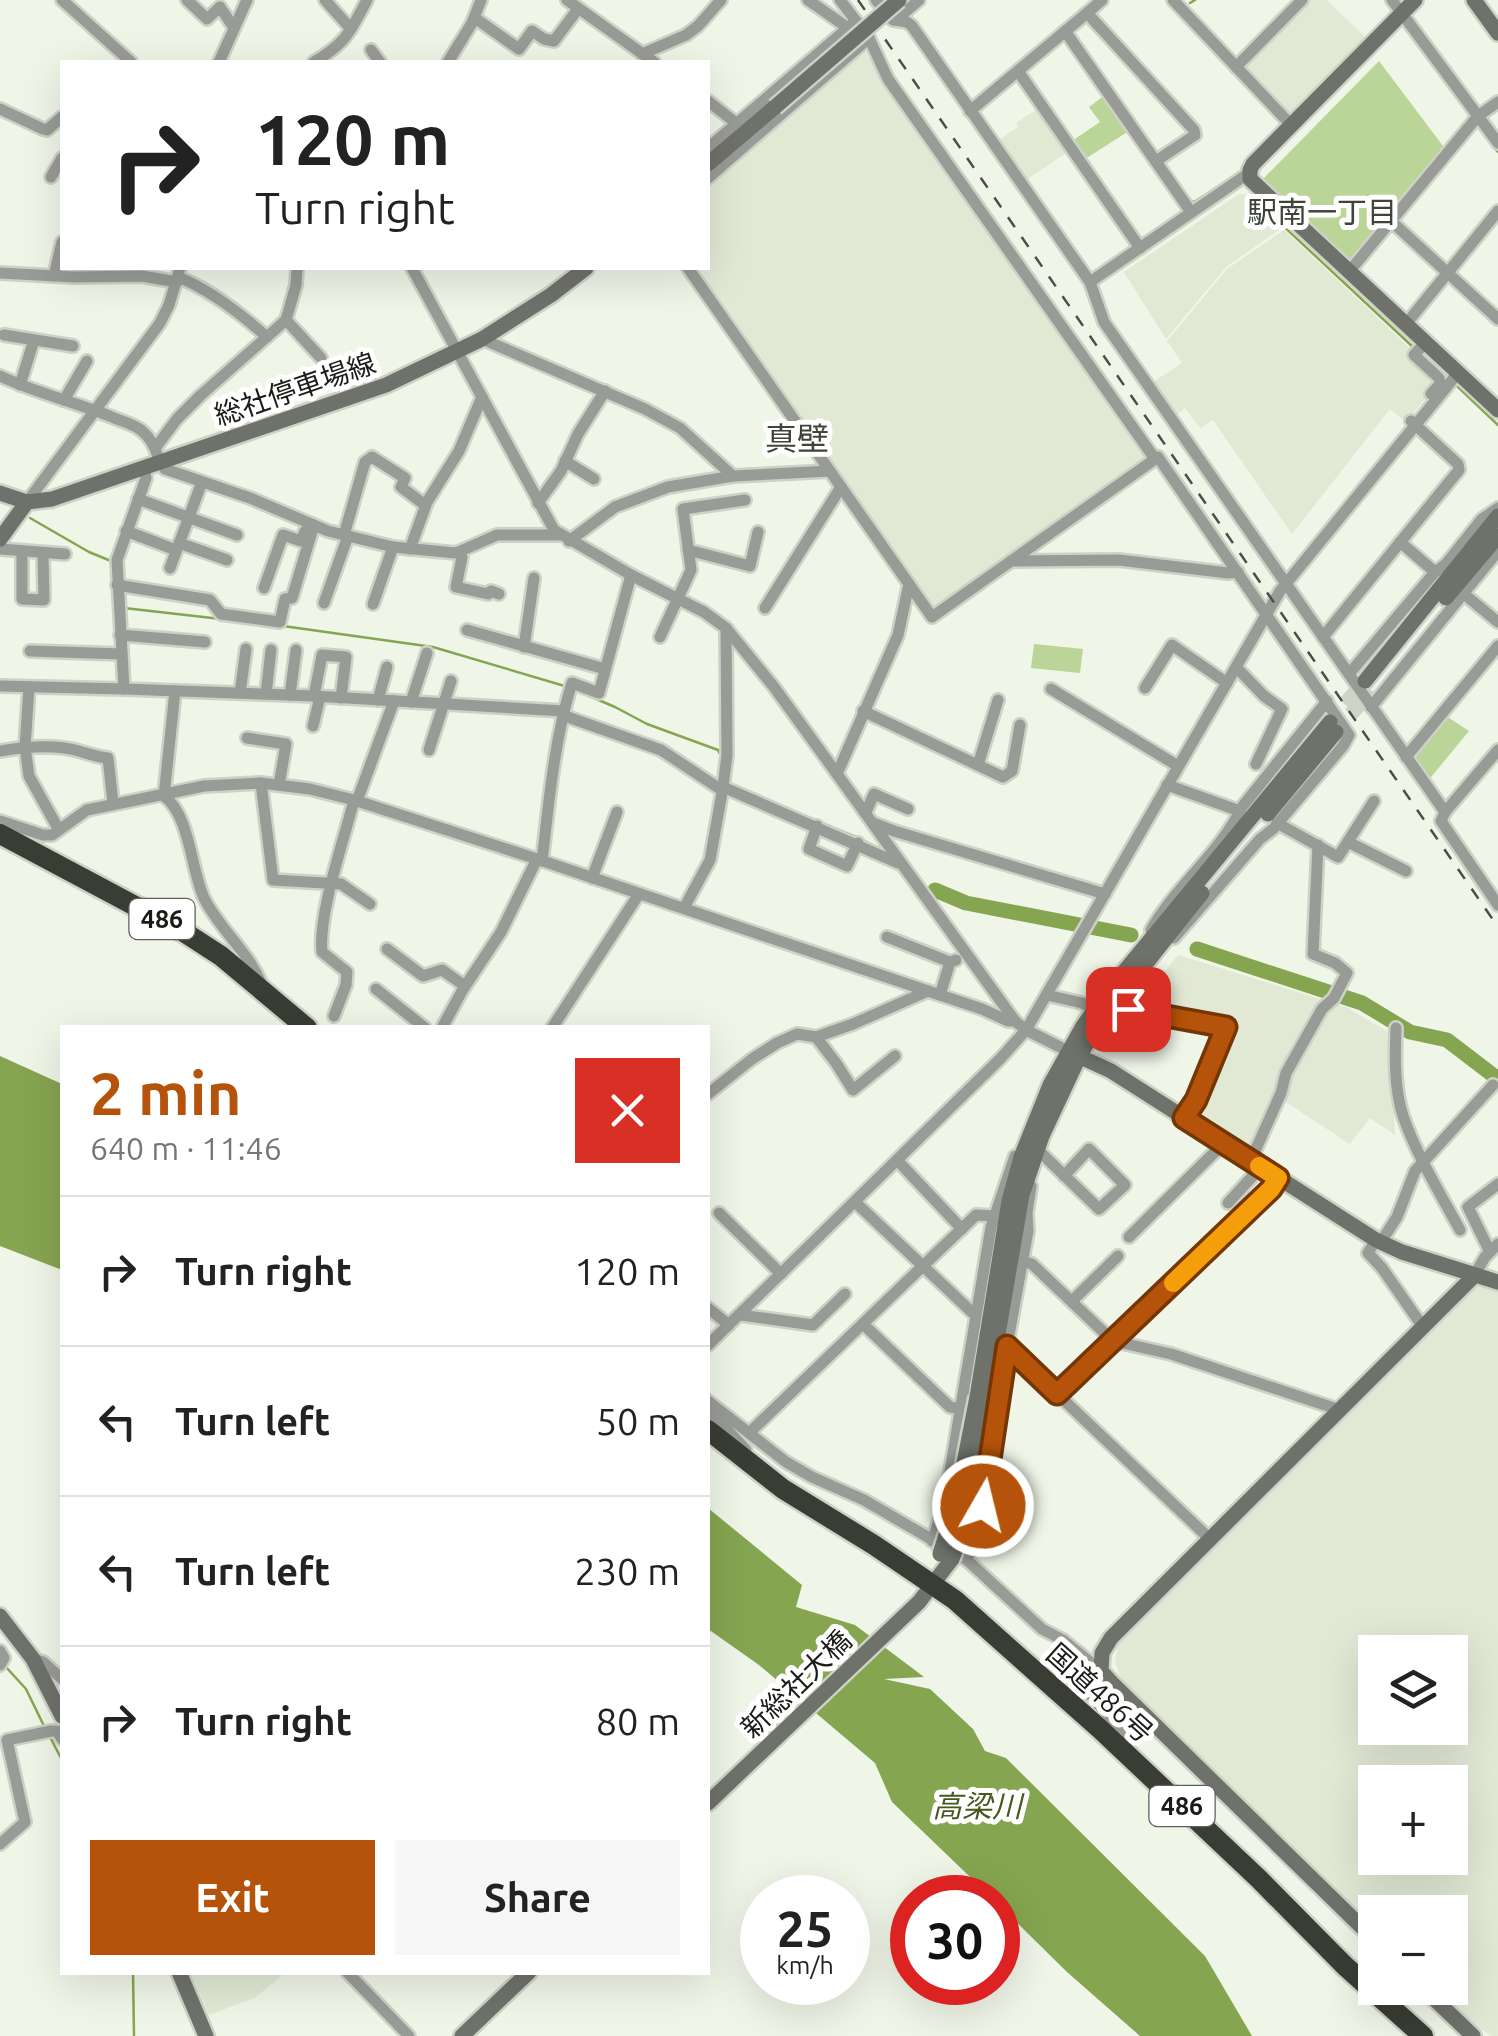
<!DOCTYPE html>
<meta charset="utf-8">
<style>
:root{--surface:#fff;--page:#f6f6f6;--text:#222;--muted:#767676;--line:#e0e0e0;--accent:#b45309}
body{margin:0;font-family:Ubuntu,"Noto Sans JP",sans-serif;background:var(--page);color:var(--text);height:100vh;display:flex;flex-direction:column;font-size:38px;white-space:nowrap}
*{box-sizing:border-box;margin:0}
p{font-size:32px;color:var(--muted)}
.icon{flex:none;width:55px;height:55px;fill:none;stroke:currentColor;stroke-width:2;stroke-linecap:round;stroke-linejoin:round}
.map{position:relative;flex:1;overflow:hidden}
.drawer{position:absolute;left:60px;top:1025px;width:650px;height:950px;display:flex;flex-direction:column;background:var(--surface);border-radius:0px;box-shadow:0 10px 40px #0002}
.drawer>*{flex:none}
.guide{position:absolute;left:60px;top:60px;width:650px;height:210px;border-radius:0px;box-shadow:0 10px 40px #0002;background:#fff;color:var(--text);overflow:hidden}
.buttons{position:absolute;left:1358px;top:1635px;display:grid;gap:20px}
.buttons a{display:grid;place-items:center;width:110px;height:110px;border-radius:0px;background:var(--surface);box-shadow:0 10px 40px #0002;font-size:50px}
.speed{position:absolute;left:740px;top:1875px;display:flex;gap:20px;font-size:50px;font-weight:700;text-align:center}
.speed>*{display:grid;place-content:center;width:130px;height:130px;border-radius:50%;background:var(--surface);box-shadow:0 10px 40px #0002;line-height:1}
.speed small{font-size:25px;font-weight:400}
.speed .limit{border:15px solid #d22;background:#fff;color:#111}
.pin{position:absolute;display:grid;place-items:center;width:85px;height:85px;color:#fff;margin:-42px;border-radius:20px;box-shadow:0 5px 15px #0006}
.me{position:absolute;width:110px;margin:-55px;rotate:8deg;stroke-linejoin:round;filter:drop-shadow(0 0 8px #0008)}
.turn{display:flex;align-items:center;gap:35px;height:210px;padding:0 30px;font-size:45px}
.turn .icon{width:130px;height:130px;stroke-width:2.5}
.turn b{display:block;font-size:70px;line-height:85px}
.round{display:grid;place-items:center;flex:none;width:105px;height:105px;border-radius:0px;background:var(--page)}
.summary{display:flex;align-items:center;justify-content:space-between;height:170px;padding:0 30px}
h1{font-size:60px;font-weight:700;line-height:75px;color:var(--accent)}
.button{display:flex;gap:20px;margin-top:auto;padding:20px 30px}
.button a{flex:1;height:115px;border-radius:0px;background:var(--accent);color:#fff;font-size:40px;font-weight:700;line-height:115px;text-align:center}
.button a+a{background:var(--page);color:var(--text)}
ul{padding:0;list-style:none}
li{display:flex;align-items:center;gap:30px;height:150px;padding:0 30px;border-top:2px solid var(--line)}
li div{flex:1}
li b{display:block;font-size:38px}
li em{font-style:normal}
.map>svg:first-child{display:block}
.built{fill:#e1e9d5;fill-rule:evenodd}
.green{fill:#bbd498}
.water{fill:#86a551}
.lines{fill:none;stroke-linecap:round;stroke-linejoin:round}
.stream{stroke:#86a551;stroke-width:2.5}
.river{stroke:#86a551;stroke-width:15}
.secondary-tunnel{stroke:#cfd4c8;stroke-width:15;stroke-dasharray:15 8;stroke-linecap:butt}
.street-casing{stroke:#cdd2c6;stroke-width:16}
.secondary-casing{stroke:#cdd2c6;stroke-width:20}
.highway-casing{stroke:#cdd2c6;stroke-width:25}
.street{stroke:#999b96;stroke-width:11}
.secondary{stroke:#6f726a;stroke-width:15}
.highway{stroke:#393d33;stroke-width:20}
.rail{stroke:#4b4e47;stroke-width:2.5;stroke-dasharray:12 12;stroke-linecap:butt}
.secondary-bridge-casing{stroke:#cdd2c6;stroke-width:20;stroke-linecap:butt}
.secondary-bridge{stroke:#6f726a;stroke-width:15}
.route-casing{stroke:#753606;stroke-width:25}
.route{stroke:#b45309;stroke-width:18}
.slow{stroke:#f59e0b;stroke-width:18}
.labels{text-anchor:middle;stroke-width:10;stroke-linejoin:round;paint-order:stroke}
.shield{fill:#fff;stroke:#5f605d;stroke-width:2.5}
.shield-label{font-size:25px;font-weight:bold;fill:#1a1c18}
.street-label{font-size:28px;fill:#1a1c18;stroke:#fff}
.neighbourhood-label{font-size:30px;fill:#3f4439;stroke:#fff}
.water-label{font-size:30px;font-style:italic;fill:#455a1f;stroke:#fff}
.quarter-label{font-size:32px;fill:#3f4439;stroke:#fff}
</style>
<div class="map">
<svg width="1498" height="2036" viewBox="0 0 1498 2036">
<rect width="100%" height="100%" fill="#eff5e7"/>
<g class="built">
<path d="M1307 0H1327L1366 38 1292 113 1287 112 1245 68V62Z"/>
<path d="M863 49 1149 457 932 610 692 268H708V182Z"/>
<path d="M1040 107 1069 151 1023 182 996 142 1018 127 1016 123Z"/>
<path d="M1239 194H1247L1282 228 1226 267 1166 339 1124 272Z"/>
<path d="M1284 230 1412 350 1437 384 1406 422 1390 409 1292 534 1213 420 1200 428 1185 408 1175 416 1153 382 1182 363 1167 341 1227 269Z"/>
<path d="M1178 955 1346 1007 1390 1033 1395 1135 1370 1118 1350 1144 1284 1101 1256 1158 1189 1118 1230 1034 1131 1015Z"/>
<path d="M1473 1287H1484L1498 1290V2036H1491L1474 2024 1436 1988H1450V1912H1375V1928L1125 1684 1119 1674 1115 1661 1117 1647 1127 1629ZM1375 1652H1450V1728H1375ZM1375 1782H1450V1858H1375Z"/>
<path d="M191 1973H285L256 1997 209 2015Z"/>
</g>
<g class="green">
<path d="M1379 61 1446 150 1351 263 1263 182V179Z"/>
<path d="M1105 95 1129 131 1085 159 1072 141 1100 122 1089 107Z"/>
<path d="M1034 644 1083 649 1080 673 1031 668Z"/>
<path d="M1446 716 1469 731 1427 782 1412 759Z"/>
</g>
<g class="water">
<path d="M0 1056 62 1084V1270L0 1246Z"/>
<path d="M708 1508 802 1585 796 1607 855 1625 924 1677 884 1679 930 1689 973 1729 985 1751 1006 1758 1205 1956 1252 2036H1140L1067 1972 998 1904V1898L991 1897 892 1802 875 1763 759 1665 708 1629Z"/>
</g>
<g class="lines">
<g class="stream">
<path d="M1190 3 1195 0"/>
<path d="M1478 127 1498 152"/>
<path d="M1250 195 1413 347"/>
<path d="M1188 199 1194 202 1230 179"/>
<path d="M1457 386 1498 425"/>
<path d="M30 518 89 552 111 561"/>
<path d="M124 608 221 619"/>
<path d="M283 626 433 647 568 687"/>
<path d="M575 690 615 707 647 724 718 750 721 756"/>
<path d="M805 816 863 840 880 849"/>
<path d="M5 1666 26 1689 44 1726"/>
<path d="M50 1737 62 1760"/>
<path d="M133 1972 134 2036"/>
</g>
<g class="river">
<path d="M935 890 966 903 1131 935"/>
<path d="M1197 949 1362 1003 1410 1032 1447 1040 1498 1079"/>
</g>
<g class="secondary-tunnel">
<path d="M1330 722 1363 683"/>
<path d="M1336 732 1371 690"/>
</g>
<defs>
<g id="street">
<path d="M62 0 131 62"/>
<path d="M187 0 207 19 220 7 234 28"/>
<path d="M325 0 351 29"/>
<path d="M567 0 654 62"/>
<path d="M808 0 848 28"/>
<path d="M840 0 869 38 888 79 1155 459"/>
<path d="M876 0 893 20 907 22 912 26 1090 282 1104 322 1445 812 1498 750"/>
<path d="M1173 0 1292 126"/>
<path d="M1392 0 1498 143"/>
<path d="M1087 13 1102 0"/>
<path d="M475 18 519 49 532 31 544 39 554 41 578 9"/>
<path d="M897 19 919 0"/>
<path d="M1065 31 1191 212"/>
<path d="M371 50 380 62"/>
<path d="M642 54 686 35 698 26 721 0"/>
<path d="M219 62 247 0"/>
<path d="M314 62C346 43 350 32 367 0"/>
<path d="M448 62 472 23 481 0"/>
<path d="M1236 67 1302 0"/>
<path d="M1018 71 1140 248"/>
<path d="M708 101 736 123"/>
<path d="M0 109 43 129 47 130 62 117"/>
<path d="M970 111 1087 13 1194 130 1195 135 1156 161"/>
<path d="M708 148 856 21"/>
<path d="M51 177 62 158"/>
<path d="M708 178 869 38"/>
<path d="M1391 221 1498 319"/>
<path d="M412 268 554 530 631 575 704 612 726 628 774 687 837 774 1015 1021 1026 1030 1068 1051"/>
<path d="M688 268 932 617 1158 457 1349 735 1343 746 1273 829 1260 839 1174 938"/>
<path d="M0 273 74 277 142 276 177 282"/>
<path d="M1348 273 1478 116 1498 102"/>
<path d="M54 276 62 242"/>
<path d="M178 277C211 290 241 314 267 337"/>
<path d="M1090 282 1249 173"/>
<path d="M286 320 321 358"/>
<path d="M1406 324 1498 211"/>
<path d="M4 335 73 346"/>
<path d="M482 339 645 409 680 428 733 476"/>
<path d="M1425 343 1414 355 1439 378 1440 384 1431 394"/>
<path d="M0 376C36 393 75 402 112 417 121 421 133 424 141 430 158 444 154 455 165 469L250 498 328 531 393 547 456 553 497 535H559"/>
<path d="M20 385 34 340"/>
<path d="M64 400 87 361"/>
<path d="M156 447 177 419 201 395 286 320 296 285 297 268"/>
<path d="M565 461 594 479"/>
<path d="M144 467 146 478 117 560 124 689 314 696 563 711"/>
<path d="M138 499 237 535"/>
<path d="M27 502 160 323 169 305 180 268"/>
<path d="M538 503 561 471 578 434 605 391"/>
<path d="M126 531 176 550"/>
<path d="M344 535 365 462 372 457 405 478 401 487 425 505"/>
<path d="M569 541 615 507 668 487 733 476 830 471"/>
<path d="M1400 542 1435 572"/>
<path d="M179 543 227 560"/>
<path d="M0 549 65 554"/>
<path d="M410 549 427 502 459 451 482 397"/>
<path d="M688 550 750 566 758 532"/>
<path d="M22 552V599L44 600 43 553"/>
<path d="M459 552 462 557 456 587 488 594 491 591 499 594"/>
<path d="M1011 561 1119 560 1228 573 1238 572"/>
<path d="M170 568 202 482"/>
<path d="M117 585 210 600 221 614 280 622 285 599 292 598 314 525"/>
<path d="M264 588 283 535 301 541 305 531"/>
<path d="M1464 594 1498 622"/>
<path d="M324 603 348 536"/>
<path d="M373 604 393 547"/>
<path d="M765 608 841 487"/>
<path d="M467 630 605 669"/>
<path d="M120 635 205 642"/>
<path d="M660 637 691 570 683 509 745 500"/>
<path d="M1323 637 1459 470 1458 464 1411 421"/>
<path d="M524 647 534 578"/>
<path d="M30 651 122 654"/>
<path d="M1237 668 1264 696 1282 709 1256 764"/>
<path d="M1349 674 1435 572 1446 564 1482 519 1498 508"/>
<path d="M0 686 124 689"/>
<path d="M29 687 25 747 29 776 59 830"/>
<path d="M1145 688 1172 645 1227 683"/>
<path d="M1051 689 1178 766"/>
<path d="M240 693 246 649"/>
<path d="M266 694 271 650"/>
<path d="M290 695 296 650"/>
<path d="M314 696 322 655 346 657 341 698"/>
<path d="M378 700 387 667"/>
<path d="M411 702 427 653"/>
<path d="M1371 707 1498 551"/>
<path d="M863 711 1003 777 1012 771 1020 725"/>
<path d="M562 715 661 750 723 791"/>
<path d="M313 726 320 697"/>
<path d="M247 738 286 744 279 785"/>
<path d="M429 750 451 681"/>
<path d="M0 751C24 747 52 744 75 750 87 753 96 757 108 758L113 803"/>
<path d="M1406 757 1498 646"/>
<path d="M978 765 998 700"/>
<path d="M837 774 898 635 909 584"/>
<path d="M261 783 273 880 341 884 370 904"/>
<path d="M1167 785 1240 811"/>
<path d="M723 787 898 863"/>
<path d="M164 796C190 815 191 870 204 898 220 930 248 951 261 983"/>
<path d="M164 796 175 691"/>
<path d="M357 801 394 701"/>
<path d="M866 812 874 794 908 809"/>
<path d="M1445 812 1441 821 1498 905"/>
<path d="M0 821 43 835H52L87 810 204 786 261 783 310 789 354 800 537 859 928 991 982 1009 1008 1021H1015"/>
<path d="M873 823 894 831 1105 894"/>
<path d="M1277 823 1338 857 1374 801"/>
<path d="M817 826 809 849 847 866 858 843"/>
<path d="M1348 842 1406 871"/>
<path d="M542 861C549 802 554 742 571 686L572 683 599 693 631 575"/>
<path d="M592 878 617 812"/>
<path d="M684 908 710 860 723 787 727 755 726 628"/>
<path d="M1151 930C1176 886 1220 853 1242 807L1327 701"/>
<path d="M887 937 950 962"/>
<path d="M387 949 423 976 442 970 465 986"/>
<path d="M376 989 425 1028"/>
<path d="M940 995 950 962 956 960"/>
<path d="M1047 995 1082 1003 1094 1009"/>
<path d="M1116 999 1129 1010 1226 1027 1196 1100 1184 1119"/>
<path d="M334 1016 346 985 347 972 322 952C318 914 344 840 354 800"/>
<path d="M442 1028 462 991 501 932 537 859"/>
<path d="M552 1028 639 894"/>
<path d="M1396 1028C1395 1057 1394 1088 1403 1116 1417 1156 1440 1193 1460 1230"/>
<path d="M816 1037 836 1063 853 1090 895 1056"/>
<path d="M708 1094 752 1059 777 1043 797 1034 816 1037 853 1024 928 991"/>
<path d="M1037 1149 1099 1209 1125 1185 1089 1149 1064 1176"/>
<path d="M897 1160 962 1229"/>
<path d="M1251 1160 1281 1093 1286 1073 1322 1009 1334 998 1347 973 1335 963 1313 954 1318 845"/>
<path d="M855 1202 976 1316"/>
<path d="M1228 1203 1261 1167"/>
<path d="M719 1213 781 1274"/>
<path d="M1129 1237 1224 1143"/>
<path d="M1376 1240 1368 1253 1382 1268 1423 1327"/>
<path d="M1381 1242 1397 1217 1415 1171 1493 1085"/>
<path d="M1490 1252 1468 1207 1498 1184"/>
<path d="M1022 1261 1032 1264 1113 1341 1171 1354 1340 1410"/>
<path d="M1474 1276 1485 1257 1498 1244"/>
<path d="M1072 1301 1118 1256"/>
<path d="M708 1308 729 1325"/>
<path d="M741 1315 813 1325 845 1294"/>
<path d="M863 1324 950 1407 962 1409"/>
<path d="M708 1345 1000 1059 1026 1030 1280 591 1458 373"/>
<path d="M1007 1346 1211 1540"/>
<path d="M1057 1394 1271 1189 1278 1179"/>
<path d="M708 1401 786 1462 812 1477 864 1500 967 1560 1042 1629 1063 1640 1101 1671"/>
<path d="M708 1409 746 1450"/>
<path d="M749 1433 976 1215 995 1216"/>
<path d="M932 1541 944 1507 991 1227 1015 1156"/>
<path d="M967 1560 983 1506 1007 1346 1028 1231 1027 1213 1031 1186"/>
<path d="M0 1651 4 1658 0 1665"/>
<path d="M1081 1655 1073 1666 1072 1673 1126 1737 1127 1754"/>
<path d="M33 1659 43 1662 62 1679"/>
<path d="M0 1844 25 1822 7 1740 51 1731H57L62 1739"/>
<path d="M347 1972 409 2036"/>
</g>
<g id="secondary">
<path d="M1415 0 1253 164 1250 170V179L1498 410"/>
<path d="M1474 0 1498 33"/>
<path d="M708 164 775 107"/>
<path d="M0 493 27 502 52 499 386 385 482 339 551 295 586 268"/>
<path d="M0 539 27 502"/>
<path d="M1446 598 1498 536"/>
<path d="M1365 681 1498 516"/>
<path d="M1268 814 1336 732"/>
<path d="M1072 1053 1111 1071 1376 1240 1402 1252 1498 1282"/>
<path d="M977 1397 1009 1201 1021 1157 1050 1085 1083 1026 1108 991 1330 722"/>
<path d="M987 1398 1022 1195 1042 1136 1079 1057 1098 1024 1202 893"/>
<path d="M0 1616 33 1659 62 1716"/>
<path d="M708 1803 919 1602 952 1559"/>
<path d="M1375 1940 1112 1683 1101 1671 1102 1653 1111 1638 1474 1276"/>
<path d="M179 1972 206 2036"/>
<path d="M1423 1988 1473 2036"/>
<path d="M462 2036 529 1972"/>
</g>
<g id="highway">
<path d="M0 834 184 932 221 956 307 1028"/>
<path d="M708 1430 783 1489 874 1545 955 1600 1100 1729 1259 1879 1345 1966 1423 2036"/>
</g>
</defs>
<use href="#street" class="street-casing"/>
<use href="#secondary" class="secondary-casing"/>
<use href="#highway" class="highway-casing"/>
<use href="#street" class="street"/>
<use href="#secondary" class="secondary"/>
<use href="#highway" class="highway"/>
<path class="rail" d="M858 0 1498 927"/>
<defs>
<g id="secondary-bridge">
<path d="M775 107 899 0"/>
<path d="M940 1554 956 1504 977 1397"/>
<path d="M952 1559C972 1508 978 1453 987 1398"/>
</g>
</defs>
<use href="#secondary-bridge" class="secondary-bridge-casing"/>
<use href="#secondary-bridge" class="secondary-bridge"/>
</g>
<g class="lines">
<defs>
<path id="route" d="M983 1506 1007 1346 1057 1394 1271 1189 1278 1178 1184 1118 1196 1100 1226 1027 1128 1009"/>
</defs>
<use href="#route" class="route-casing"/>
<use href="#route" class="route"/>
<path class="slow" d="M1173 1283 1271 1189 1278 1178 1259 1166"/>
</g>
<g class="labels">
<g class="shield">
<rect x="129.5" y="899" width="65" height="40" rx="8"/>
<rect x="1149.5" y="1786" width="65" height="40" rx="8"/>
</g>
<g class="shield-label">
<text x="162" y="928">486</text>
<text x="1182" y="1815">486</text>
</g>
<g class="street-label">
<text transform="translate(295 389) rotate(-19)" y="10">総社停車場線</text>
<text transform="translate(796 1684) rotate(-44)" y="10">新総社大橋</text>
<text transform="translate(1100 1693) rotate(42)" y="10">国道486号</text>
</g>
<g class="neighbourhood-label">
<text x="1322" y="223">駅南一丁目</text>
</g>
<g class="water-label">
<text x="977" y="1817">高梁川</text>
</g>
<g class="quarter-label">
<text x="797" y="450">真壁</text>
</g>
</g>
</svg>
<div class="buttons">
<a><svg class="icon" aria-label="layers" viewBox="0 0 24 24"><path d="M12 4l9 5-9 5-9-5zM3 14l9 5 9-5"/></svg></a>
<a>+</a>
<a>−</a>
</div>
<div class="speed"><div>25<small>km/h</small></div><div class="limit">30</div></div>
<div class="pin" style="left:1128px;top:1009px;background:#d93025"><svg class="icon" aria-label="arrive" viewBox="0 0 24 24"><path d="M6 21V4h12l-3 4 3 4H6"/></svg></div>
<svg class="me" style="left:983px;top:1506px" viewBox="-20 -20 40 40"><circle r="17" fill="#b45309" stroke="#fff" stroke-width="3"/><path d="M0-11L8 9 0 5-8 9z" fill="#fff"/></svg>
<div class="guide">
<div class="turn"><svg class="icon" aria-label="right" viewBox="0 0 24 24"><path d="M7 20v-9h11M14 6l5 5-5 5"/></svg><div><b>120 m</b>Turn right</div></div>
</div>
<section class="drawer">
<div class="summary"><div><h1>2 min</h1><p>640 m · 11:46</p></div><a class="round" style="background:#d93025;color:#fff"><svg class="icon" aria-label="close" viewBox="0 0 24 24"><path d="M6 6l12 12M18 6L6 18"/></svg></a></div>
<ul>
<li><svg class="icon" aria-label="right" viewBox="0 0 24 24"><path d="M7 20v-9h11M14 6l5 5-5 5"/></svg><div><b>Turn right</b></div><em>120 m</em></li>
<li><svg class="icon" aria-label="left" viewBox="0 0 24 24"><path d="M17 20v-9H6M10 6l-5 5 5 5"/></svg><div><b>Turn left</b></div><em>50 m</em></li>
<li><svg class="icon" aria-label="left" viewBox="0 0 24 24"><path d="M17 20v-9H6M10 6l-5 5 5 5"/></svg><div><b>Turn left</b></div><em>230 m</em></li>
<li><svg class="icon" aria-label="right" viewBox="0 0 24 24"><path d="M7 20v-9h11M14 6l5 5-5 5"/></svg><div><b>Turn right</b></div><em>80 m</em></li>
</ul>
<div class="button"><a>Exit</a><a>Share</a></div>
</section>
</div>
